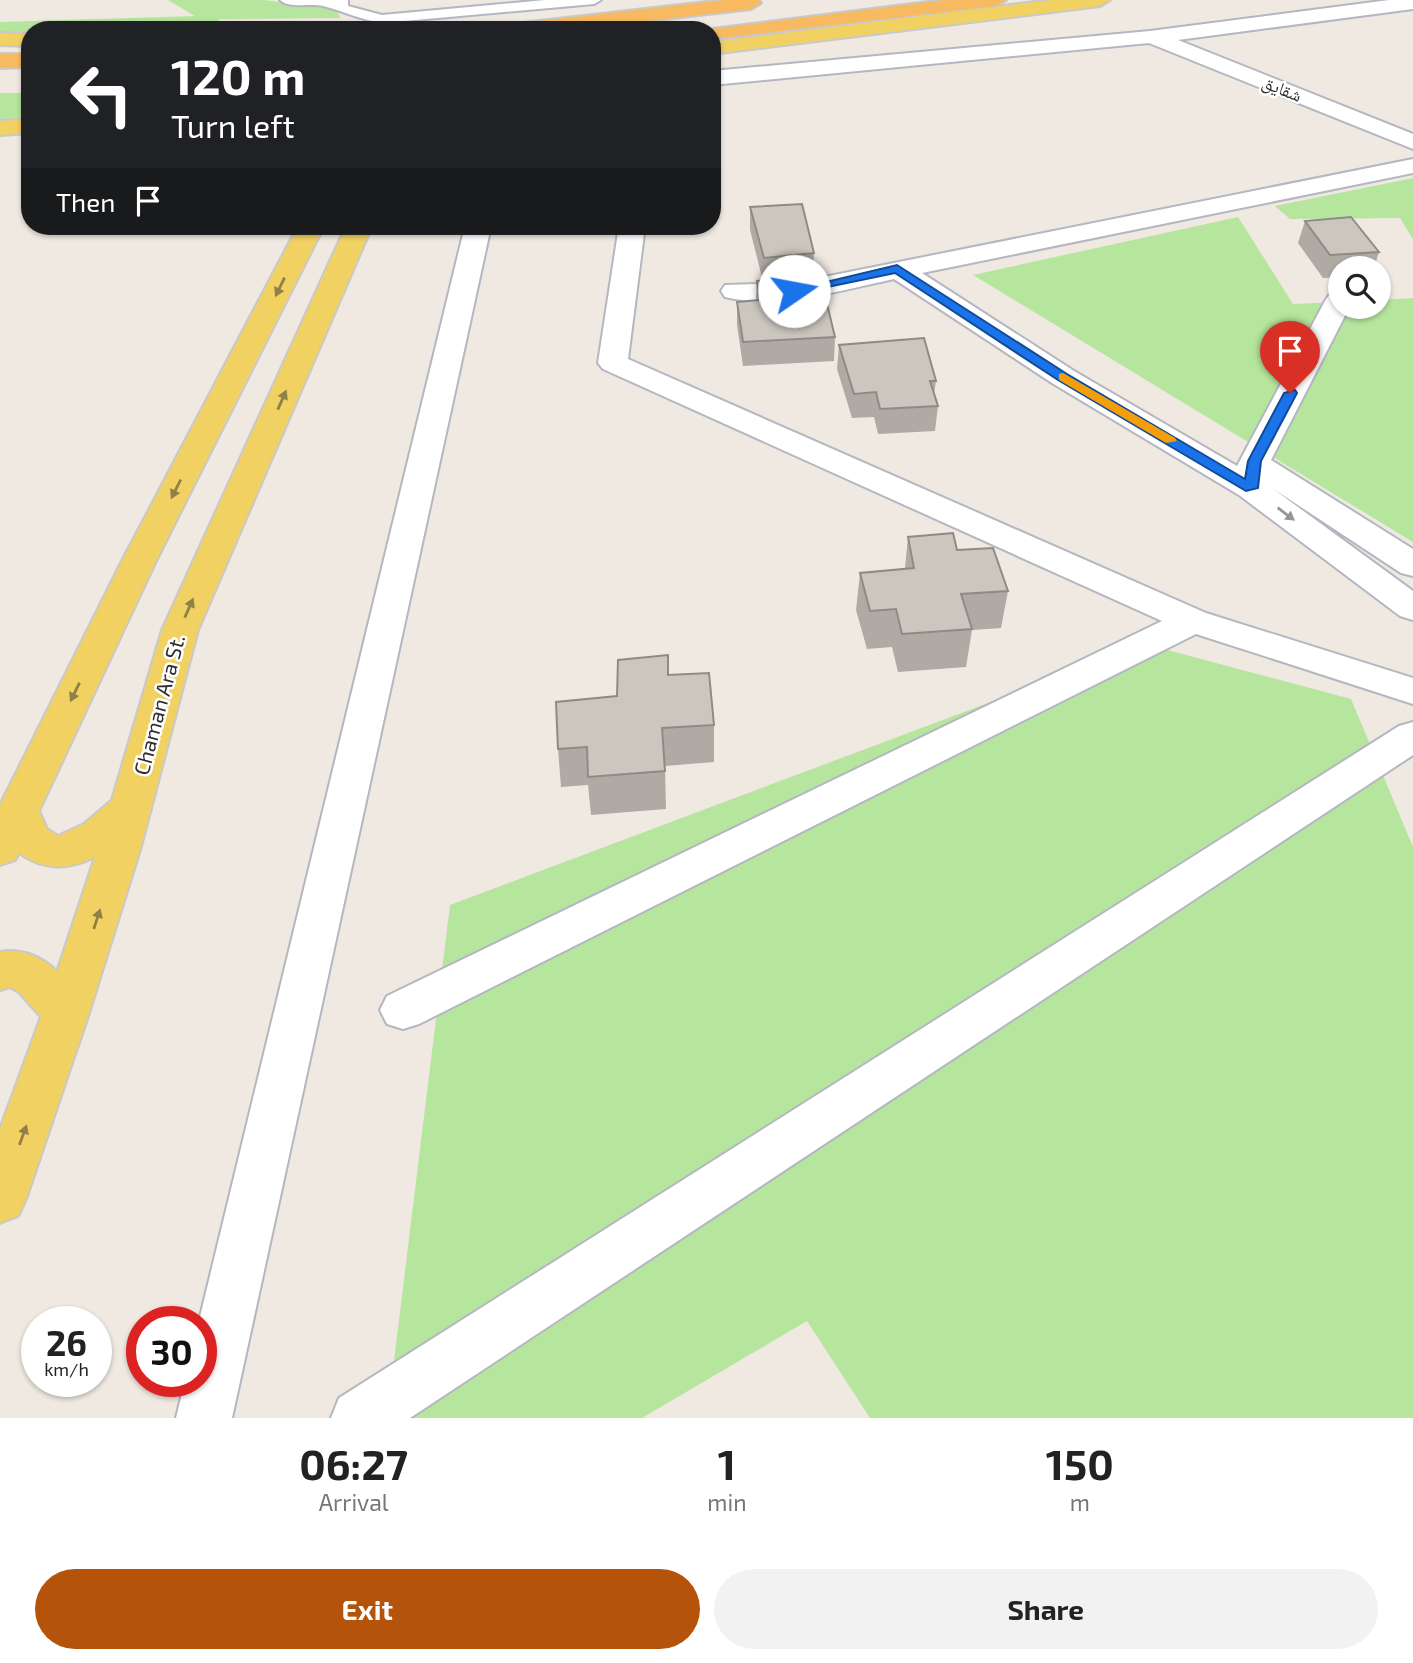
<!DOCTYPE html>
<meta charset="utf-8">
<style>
:root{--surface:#fff;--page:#f2f2f2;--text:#222;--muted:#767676;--accent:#b45309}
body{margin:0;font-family:"Exo 2","Noto Naskh Arabic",sans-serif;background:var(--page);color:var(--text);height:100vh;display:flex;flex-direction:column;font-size:26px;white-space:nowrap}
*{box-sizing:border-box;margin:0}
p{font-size:23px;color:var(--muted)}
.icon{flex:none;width:38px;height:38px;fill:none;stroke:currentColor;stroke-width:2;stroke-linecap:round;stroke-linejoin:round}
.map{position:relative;height:1418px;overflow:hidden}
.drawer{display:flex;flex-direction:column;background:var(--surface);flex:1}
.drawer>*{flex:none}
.guide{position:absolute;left:21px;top:21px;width:700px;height:214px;border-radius:28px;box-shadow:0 2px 5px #0004;background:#202124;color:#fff;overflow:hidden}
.tools{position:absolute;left:1328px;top:256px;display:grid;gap:14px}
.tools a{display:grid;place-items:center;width:63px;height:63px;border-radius:50%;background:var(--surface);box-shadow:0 2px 5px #0004;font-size:35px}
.speed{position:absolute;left:21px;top:1306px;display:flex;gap:14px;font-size:35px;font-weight:700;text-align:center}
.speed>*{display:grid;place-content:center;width:91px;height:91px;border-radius:50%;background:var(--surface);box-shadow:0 2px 5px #0004;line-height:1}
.speed small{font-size:18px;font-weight:400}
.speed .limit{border:10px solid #d22;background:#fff;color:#111}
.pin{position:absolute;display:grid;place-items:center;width:60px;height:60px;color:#fff;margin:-72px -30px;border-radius:50% 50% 50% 0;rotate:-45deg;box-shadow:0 0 7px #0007}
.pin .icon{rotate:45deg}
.me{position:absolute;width:77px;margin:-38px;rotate:78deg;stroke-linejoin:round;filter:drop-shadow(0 0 5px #0008)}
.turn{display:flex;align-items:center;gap:24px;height:147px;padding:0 35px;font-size:32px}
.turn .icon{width:91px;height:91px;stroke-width:2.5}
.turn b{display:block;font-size:49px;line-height:60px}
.then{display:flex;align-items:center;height:66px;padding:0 35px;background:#0003;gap:14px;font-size:26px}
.eta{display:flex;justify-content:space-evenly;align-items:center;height:119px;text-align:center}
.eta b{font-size:42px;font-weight:700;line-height:49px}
.button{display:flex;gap:14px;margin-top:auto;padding:14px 35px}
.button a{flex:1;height:80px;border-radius:42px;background:var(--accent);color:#fff;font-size:28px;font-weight:700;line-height:80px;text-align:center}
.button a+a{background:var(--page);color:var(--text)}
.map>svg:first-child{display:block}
.green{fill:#b6e59e}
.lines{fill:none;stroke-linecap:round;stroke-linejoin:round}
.service-casing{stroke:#b4b7c1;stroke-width:4}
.minor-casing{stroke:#b4b7c1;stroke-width:4}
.primary-casing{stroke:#c9c9c9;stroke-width:4}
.trunk-casing{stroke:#c9c9c9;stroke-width:4}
.service{fill:#fff;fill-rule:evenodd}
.minor{fill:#fff;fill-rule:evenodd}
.primary{fill:#f2d163;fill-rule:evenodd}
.trunk{fill:#f8ba60;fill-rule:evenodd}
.wall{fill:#afaba4}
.building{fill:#cbc7bf;stroke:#8e8b86;stroke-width:2}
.oneway{fill:#908048}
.oneway2{fill:#969696}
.route{fill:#1a73e8;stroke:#114b97;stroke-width:2}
.slow{fill:#f59e0b}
.labels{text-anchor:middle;stroke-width:5;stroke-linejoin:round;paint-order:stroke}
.far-street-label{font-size:18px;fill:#2e2e2e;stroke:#fff}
.street-label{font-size:21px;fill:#2e2e2e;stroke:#fff}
</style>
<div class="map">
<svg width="1413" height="1418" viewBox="0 0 1413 1418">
<rect width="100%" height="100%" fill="#efe9e1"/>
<g class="green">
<path d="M168 0H264L335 9 341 18 219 19 215 30H30V36L0 35V22L195 16Z"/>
<path d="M0 93H30V117L0 119Z"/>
<path d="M1413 178V239L1400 218 1290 219 1275 206Z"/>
<path d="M1238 217 1293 304 1340 302V306H1379V300L1413 298V542L973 275Z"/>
<path d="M1145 644 1351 699 1413 847V1418H870L807 1321 642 1418H387L450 905Z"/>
</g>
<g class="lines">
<defs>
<path id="service" d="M280 0H348V6L382 15 545 0H601L594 4 382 23C361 20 343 11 323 6 309 3 290 9 280 0Z"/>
<g id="minor">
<path d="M1389 0H1413V9L1178 40 1413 134V149L1149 43 712 85V71L1150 31Z"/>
<path d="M1413 159V173L922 273 1074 371 1237 466 1325 301 1329 295 1340 293V306H1350L1271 460 1413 549V576L1401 573 1272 488 1413 591V620L1400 616 1239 495 1052 383 894 279C841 290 779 310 725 297L721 291 725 285 794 283Z"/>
<path d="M465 226H491L232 1418H176L185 1381H201L199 1321Z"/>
<path d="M619 226H645L628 359 1206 613 1413 678V704L1196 634 419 1024 403 1029 387 1024 380 1010 387 996 1162 621 603 369 598 363Z"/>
<path d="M1413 722V755L410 1418H331L339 1398 1399 726Z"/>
</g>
<g id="primary">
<path d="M1051 0H1110L1100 6 712 54V42Z"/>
<path d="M0 33 30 34V46L0 45Z"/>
<path d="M30 119V133L0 135V121Z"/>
<path d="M298 226H324L157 559 39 811 47 829 58 836 84 824 112 800 162 630 346 226H372L198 630 140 850 89 1013 26 1199 18 1216 0 1223V1129L41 1017 19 992 10 987 0 990V952C20 948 42 956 57 972L95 857C68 870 44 871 19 853L15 860 0 865V805L123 559Z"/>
</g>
<g id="trunk">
<path d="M724 0H759L761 3 751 9 570 30H503L513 24Z"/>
<path d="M944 0H1006L996 6 712 39V30H704Z"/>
<path d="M0 54H30V67L0 68Z"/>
</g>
</defs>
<use href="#service" class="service-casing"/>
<use href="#minor" class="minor-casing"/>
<use href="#primary" class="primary-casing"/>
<use href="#trunk" class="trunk-casing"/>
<use href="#service" class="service"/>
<use href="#minor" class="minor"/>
<use href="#primary" class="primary"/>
<use href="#trunk" class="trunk"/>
</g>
<g class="wall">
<path d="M750 207 814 253 813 275 835 337 834 361 743 366 737 325V302L756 300 757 281H763L750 230Z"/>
<path d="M1305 221 1379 252 1374 268H1340V277L1323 278 1298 243Z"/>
<path d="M839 345 936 381 934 394 938 406 935 431 878 434 874 417 852 418 837 369Z"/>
<path d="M908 537 957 550 1008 591 1001 628 972 630 966 667 898 672 892 647 867 649 856 610 860 573 905 568Z"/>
<path d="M668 675 714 725V762L665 766 666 809 591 815 588 785 561 787 558 749 617 696Z"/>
</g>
<g class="building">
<path d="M802 204 814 253 764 258 750 207Z"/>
<path d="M1351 217 1379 252 1330 255 1305 221Z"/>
<path d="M820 275 835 337 743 342 737 302 759 300 757 281Z"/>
<path d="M924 338 936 381H930L938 406 880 409 876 392 854 394 839 345Z"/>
<path d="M953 533 957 550 993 548 1008 591 961 594 972 629 902 634 896 609 870 611 860 573 914 568 908 537Z"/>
<path d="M668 655V675L709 673 714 725 662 728 665 771 588 777 587 747 558 749 556 702 617 696 618 660Z"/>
</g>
<defs><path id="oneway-solid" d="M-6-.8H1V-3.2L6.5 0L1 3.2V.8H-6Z" transform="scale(1.75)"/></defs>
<g class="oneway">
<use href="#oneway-solid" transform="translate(280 287) rotate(116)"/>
<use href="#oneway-solid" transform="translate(282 400) rotate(-66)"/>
<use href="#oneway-solid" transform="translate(176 489) rotate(117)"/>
<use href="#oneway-solid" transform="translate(189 608) rotate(-66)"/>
<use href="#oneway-solid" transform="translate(75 692) rotate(116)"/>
<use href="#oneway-solid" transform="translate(97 919) rotate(-72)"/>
<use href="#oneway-solid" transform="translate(23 1135) rotate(-70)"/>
</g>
<use class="oneway2" href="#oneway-solid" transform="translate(1286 514) rotate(37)"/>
<path class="route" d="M897 265 1067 374 1245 479 1248 461 1284 393 1295 390 1297 393 1261 461 1258 488 1246 491 1058 380 895 273 794 294 788 291Z"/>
<path class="slow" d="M1063 373 1175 438 1177 441 1166 443 1059 380V374Z"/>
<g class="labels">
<g class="far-street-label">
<text transform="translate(1282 89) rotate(22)" y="6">شقایق</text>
</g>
<g class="street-label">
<text transform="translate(160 705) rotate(-75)" y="7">Chaman Ara St.</text>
</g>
</g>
</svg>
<div class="tools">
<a><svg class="icon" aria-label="search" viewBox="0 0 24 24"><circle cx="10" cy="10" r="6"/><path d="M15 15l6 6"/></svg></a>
</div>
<div class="speed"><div>26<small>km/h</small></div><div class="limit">30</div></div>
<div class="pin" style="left:1290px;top:393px;background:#d93025"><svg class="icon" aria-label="arrive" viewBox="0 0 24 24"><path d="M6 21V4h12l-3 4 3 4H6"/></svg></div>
<svg class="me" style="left:794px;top:291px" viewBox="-20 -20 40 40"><circle r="19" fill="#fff"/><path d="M0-13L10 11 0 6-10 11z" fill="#1a73e8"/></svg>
<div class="guide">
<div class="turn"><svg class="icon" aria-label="left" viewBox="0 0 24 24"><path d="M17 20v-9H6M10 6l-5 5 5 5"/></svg><div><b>120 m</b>Turn left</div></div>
<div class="then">Then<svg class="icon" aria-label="arrive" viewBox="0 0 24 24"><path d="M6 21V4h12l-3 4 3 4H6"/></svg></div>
</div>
</div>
<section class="drawer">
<div class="eta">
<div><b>06:27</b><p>Arrival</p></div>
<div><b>1</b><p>min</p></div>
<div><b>150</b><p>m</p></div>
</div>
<div class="button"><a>Exit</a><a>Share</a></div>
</section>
